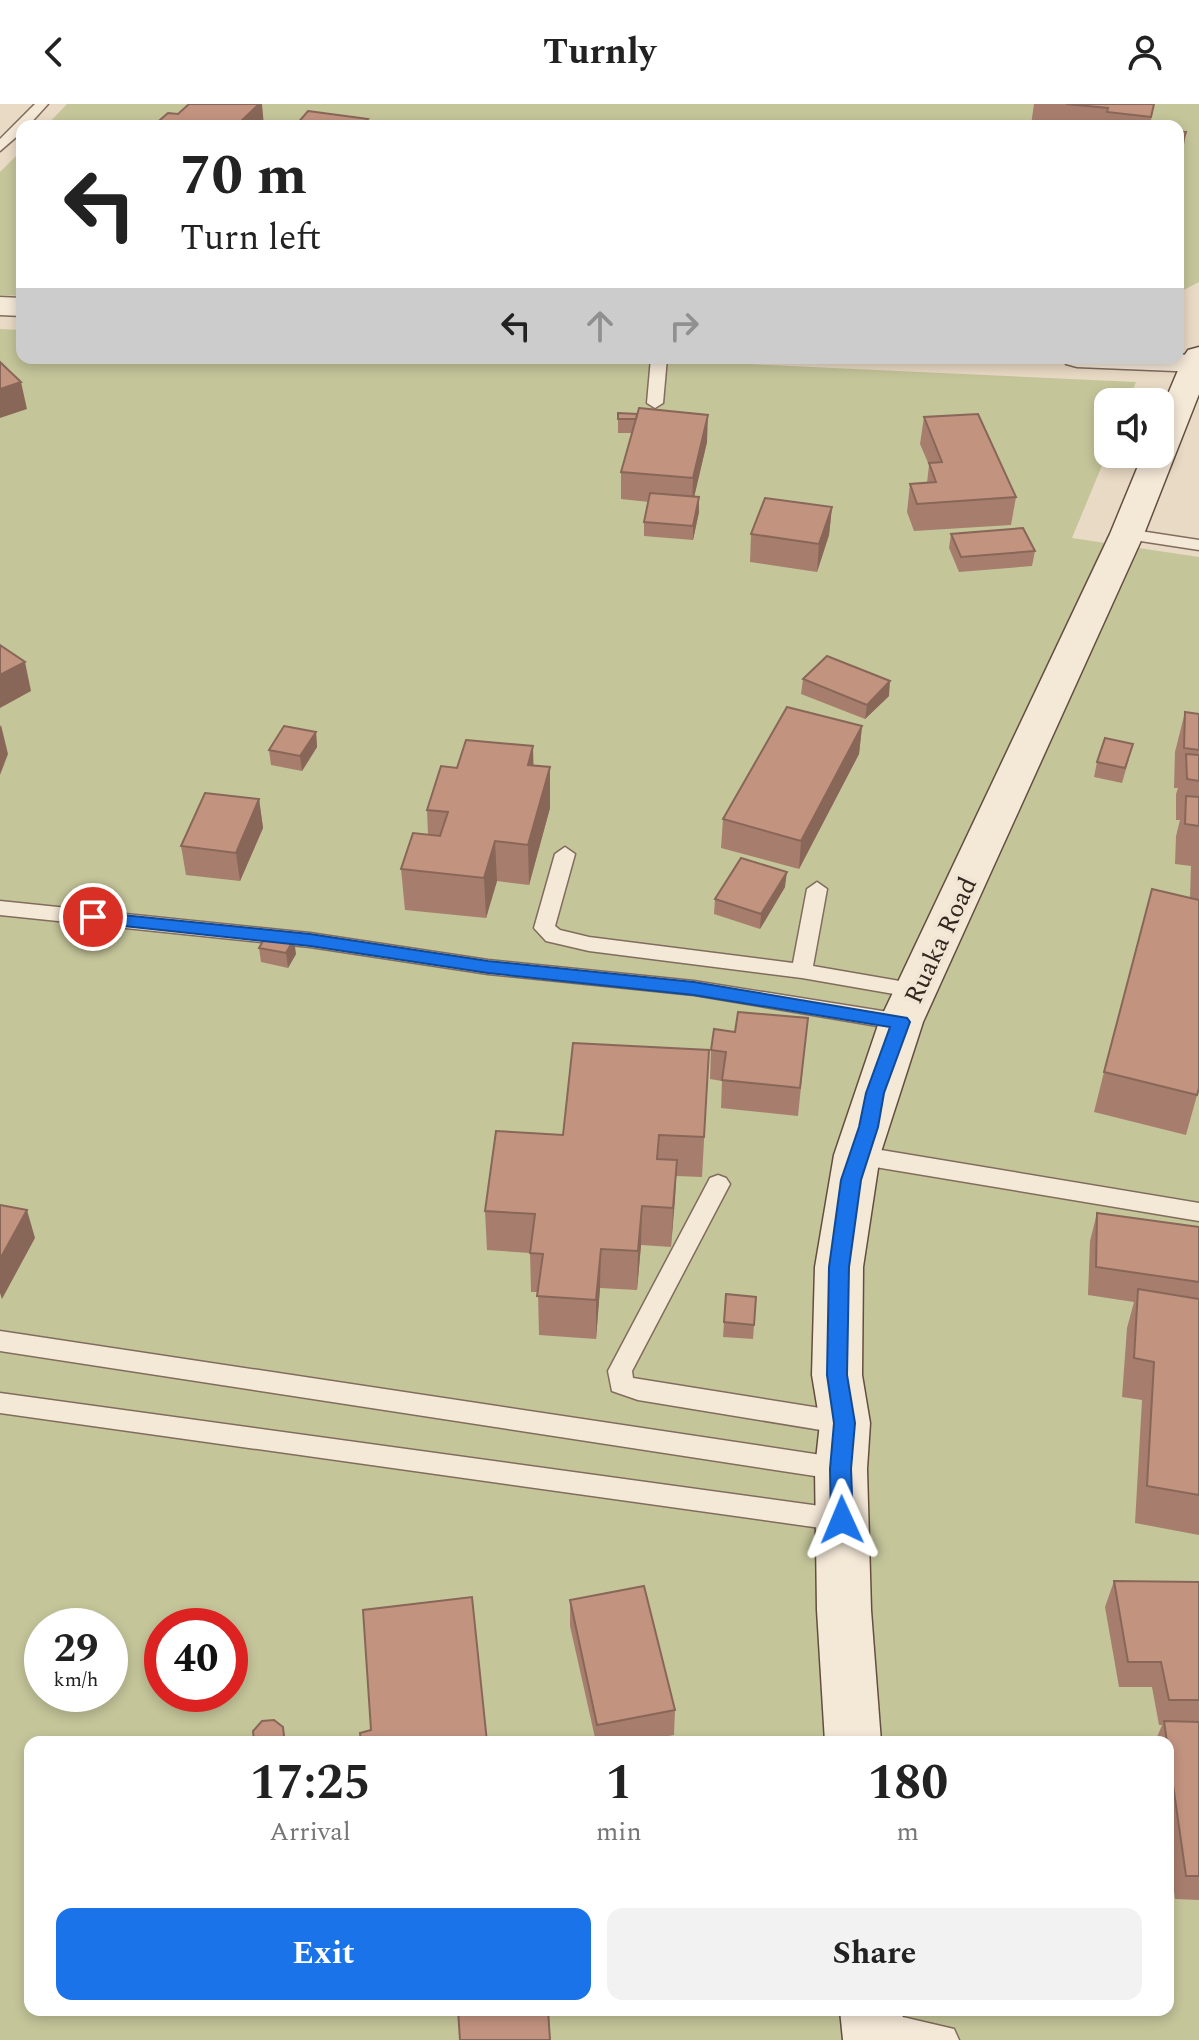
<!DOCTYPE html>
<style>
:root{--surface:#fff;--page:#f2f2f2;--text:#222;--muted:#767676;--accent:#1a73e8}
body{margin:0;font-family:Spectral,serif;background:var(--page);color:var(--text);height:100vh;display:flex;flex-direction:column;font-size:30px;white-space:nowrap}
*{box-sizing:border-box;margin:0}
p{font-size:26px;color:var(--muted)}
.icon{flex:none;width:44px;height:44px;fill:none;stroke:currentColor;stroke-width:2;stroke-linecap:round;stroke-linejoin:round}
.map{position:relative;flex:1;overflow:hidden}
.side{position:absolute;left:24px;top:1632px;width:1150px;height:280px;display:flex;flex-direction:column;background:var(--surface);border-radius:16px;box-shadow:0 4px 12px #0003}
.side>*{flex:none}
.banner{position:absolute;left:16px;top:16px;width:1168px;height:244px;border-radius:16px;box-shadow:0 4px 12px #0003;background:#fff;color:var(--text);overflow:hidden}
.buttons{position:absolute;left:1094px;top:284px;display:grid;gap:16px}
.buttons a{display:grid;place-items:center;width:80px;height:80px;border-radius:16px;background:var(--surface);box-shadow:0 4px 12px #0003;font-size:40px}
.speed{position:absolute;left:24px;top:1504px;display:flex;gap:16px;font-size:40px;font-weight:700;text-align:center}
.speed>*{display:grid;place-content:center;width:104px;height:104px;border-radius:50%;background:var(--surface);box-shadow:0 4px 12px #0003;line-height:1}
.speed small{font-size:20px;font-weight:400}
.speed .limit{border:12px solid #d22;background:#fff;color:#111}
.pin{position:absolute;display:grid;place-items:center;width:68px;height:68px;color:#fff;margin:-34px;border:4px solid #fff;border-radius:50%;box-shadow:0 2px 8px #0007}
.me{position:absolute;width:88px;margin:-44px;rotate:359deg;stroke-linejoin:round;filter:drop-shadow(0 0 6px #0008)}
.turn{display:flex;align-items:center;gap:28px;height:168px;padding:0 32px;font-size:36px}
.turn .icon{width:104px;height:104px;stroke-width:2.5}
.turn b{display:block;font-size:56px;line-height:68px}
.lanes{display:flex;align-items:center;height:76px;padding:0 32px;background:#0003;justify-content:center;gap:40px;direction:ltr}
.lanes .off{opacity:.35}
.eta{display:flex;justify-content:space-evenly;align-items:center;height:136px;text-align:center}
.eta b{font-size:48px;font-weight:700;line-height:56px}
.action{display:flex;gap:16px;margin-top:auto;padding:16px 32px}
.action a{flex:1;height:92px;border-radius:16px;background:var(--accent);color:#fff;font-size:32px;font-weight:700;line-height:92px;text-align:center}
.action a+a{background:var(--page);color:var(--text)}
header{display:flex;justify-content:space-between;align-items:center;height:104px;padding:0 32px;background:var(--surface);font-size:36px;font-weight:700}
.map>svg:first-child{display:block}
.green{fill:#c5c59a;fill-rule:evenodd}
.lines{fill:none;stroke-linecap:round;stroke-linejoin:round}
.lane-casing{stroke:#816c5d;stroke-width:3}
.street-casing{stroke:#816c5d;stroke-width:3}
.secondary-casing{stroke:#634e40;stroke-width:3}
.lane{fill:#f4e8d7;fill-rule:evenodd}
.street{fill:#f4e8d7;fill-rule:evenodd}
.secondary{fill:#f4e8d7;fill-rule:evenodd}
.wall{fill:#a77e6d}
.shaded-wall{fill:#886759}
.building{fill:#c2937f;stroke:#886759;stroke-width:2}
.route{fill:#1a73e8;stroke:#114b97;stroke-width:2}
.labels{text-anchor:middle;stroke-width:8;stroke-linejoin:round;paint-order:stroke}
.street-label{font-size:26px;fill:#33271f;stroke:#f1e5d4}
</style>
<header><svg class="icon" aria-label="back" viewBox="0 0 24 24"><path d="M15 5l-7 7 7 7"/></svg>Turnly<svg class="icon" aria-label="person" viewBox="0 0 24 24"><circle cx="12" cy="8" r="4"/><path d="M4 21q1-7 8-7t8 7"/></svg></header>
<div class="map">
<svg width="1199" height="1936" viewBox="0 0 1199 1936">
<rect width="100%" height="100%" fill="#e9dac5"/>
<g class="green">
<path d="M67 0H1199V178L1178 189V22H46Z"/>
<path d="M22 46V192L0 191V68Z"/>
<path d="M0 225 22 226V254H619L1136 278 1128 298H1108V347L1072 434 1199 453V1936H0ZM42 1522H110V1590H42ZM162 1522H230V1590H162ZM30 1638H1168V1906H30Z"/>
</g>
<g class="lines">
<defs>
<g id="lane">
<path d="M35 0H48L28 22H22V28L0 47V35Z"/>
<path d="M651 254H667L663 299 655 304 647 299Z"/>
<path d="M1127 425 1199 436V446L1121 434 1119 430 1121 426Z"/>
<path d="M565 743 575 750 555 822 560 826 589 833 793 859 807 785 817 778 827 785 813 862 917 880 925 882 928 887 925 892 917 894 802 874 589 847 546 837 534 824 555 750Z"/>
<path d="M0 797 310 829 488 856 694 877 901 910 909 913 912 918 909 923 901 926 694 891 488 870 310 843 0 811Z"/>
<path d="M857 1042 1199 1099V1117L857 1060 849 1057 846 1051 849 1045Z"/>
<path d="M718 1071 726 1074 730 1080 632 1267 633 1274 845 1308 854 1311 858 1319 854 1327 845 1330 638 1296 612 1287 608 1267 710 1074Z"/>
<path d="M0 1227 841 1354 850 1357 854 1365 850 1373 841 1376 0 1247Z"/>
<path d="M0 1289 842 1405 851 1408 855 1416 851 1424 842 1427 0 1309Z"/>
<path d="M877 1907 954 1925 959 1936H873L866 1933 862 1922 866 1911Z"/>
</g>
<g id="street">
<path d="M0 193 22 194V212L0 211Z"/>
<path d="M1178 250 1199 252V268L1077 263 1066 260 1062 254H1178Z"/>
</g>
<g id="secondary">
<path d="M1199 243V290L1144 430 923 918 880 1051 863 1163 862 1271 870 1319 867 1365 871 1506 881 1638H825L817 1506 815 1365 820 1319 812 1271 815 1163 834 1051 879 918 1110 430 1143 350H1160V309L1184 252 1188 246Z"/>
<path d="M840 1906H902L905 1936H843Z"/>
</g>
</defs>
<use href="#lane" class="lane-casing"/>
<use href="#street" class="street-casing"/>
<use href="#secondary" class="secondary-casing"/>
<use href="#lane" class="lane"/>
<use href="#street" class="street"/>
<use href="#secondary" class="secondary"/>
</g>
<g class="wall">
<path d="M1034 0H1154L1150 22 1031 21Z"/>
<path d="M618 309 707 338 694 393H699V408L693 436 644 432V418L649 398 621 395V368L632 329H618Z"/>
<path d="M924 313 1016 393 1011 421 914 427 907 408 910 380 927 379 929 361 920 340Z"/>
<path d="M832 403 829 431 817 468 750 458 751 430Z"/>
<path d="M951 430 1035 447 1032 462 959 468 949 444Z"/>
<path d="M803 575 889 592 865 615 801 590Z"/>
<path d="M1185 608 1199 610V984L1186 1031 1094 1008 1104 968 1190 794 1191 762 1175 760 1176 732 1180 716H1176V690L1178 684H1174L1175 648Z"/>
<path d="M862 622 859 650 799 765 721 744 723 715Z"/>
<path d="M316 628 317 643 302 667 271 661 269 646Z"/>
<path d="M1129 655 1122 679 1094 673 1097 658Z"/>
<path d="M534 662 550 663V704L529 781 497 777 486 814 405 806 401 765 428 731 427 706 457 664Z"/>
<path d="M259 695 263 724 240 777 186 771 181 742Z"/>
<path d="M785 783 760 825 714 810 715 795Z"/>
<path d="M259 844 296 850 288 864 261 858Z"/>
<path d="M808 914 798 1012 721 1004 722 977 710 975 711 946 735 928Z"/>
<path d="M709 946 702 1073 676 1072 671 1143 641 1141 637 1186 600 1184 596 1235 539 1231 538 1188H531L530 1149 487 1146 485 1107 563 1031Z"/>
<path d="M1097 1109 1199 1123V1431L1135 1419 1142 1296 1122 1293 1127 1224 1134 1198 1088 1191 1090 1137Z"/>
<path d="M726 1190 756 1193 753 1235 723 1233Z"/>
<path d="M1114 1477 1199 1478V1796L1175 1795 1168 1742V1638H1155L1162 1621H1159L1152 1583H1119L1105 1503Z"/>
<path d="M570 1496 675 1606 674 1631 637 1638H596L570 1522Z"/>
</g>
<g class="shaded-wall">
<path d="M259 0H262L264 22H236Z"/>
<path d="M1186 28 1184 41 1178 56 1180 44Z"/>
<path d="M21 278 27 305 0 314V285Z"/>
<path d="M708 311 707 338 692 402 693 374Z"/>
<path d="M699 393V408L693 436V422Z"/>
<path d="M832 403 829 431 817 468 819 440Z"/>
<path d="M25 558 31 587 0 604V571Z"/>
<path d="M890 577 889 592 865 615 867 601Z"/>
<path d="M1 621 8 650 0 671V623Z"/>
<path d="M862 622 859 650 799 765 801 737Z"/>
<path d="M316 628 317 643 302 667 300 652Z"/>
<path d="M533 642 534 682 528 661Z"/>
<path d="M550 663V704L529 781 528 741Z"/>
<path d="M259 695 263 724 240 777 236 749Z"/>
<path d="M495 737 497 777 486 814 484 774Z"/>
<path d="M787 768 785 783 760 825 761 810Z"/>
<path d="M294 835 296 850 288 864 286 849Z"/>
<path d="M677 1056 675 1096 671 1143 673 1104Z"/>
<path d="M642 1102 641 1141 637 1186 638 1147Z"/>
<path d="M27 1106 35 1134 2 1195 0 1189V1155Z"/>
<path d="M601 1145 600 1184 596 1235V1196Z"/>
<path d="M283 1623 286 1638H280Z"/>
</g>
<g class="building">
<path d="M189 0H259L236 22H153L168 9 178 10Z"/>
<path d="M1066 0H1154L1151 13 1107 8 1108 4Z"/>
<path d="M308 7 368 15 362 22H306L296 21Z"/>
<path d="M1178 27 1186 28 1180 44H1178Z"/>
<path d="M0 258 21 278 0 285Z"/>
<path d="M639 304 708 311 693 374 621 368Z"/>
<path d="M618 309 637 310 636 315H618Z"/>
<path d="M978 310 1016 393 917 400 910 380 936 378 929 359 942 358 924 313Z"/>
<path d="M650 389 699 393 693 422 644 418Z"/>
<path d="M765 394 832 403 819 440 751 430Z"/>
<path d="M1023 424 1035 447 961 453 951 430Z"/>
<path d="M0 541 25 558 0 571Z"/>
<path d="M827 552 890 577 867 601 803 575Z"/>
<path d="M787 603 862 622 801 737 723 715Z"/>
<path d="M1185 608 1199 610V646L1184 644Z"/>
<path d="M284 622 316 628 300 652 269 646Z"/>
<path d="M1105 634 1133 640 1125 664 1097 658Z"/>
<path d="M466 636 533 642 528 661 550 663 528 741 495 737 484 774 401 765 413 729 440 732 448 708 427 706 441 662 457 664Z"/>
<path d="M1186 650 1199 651V677L1187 675Z"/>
<path d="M205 689 259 695 236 749 181 742Z"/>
<path d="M1186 692 1199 693V722L1185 720Z"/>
<path d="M741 754 787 768 761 810 715 795Z"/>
<path d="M1152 785 1199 796V984L1197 991 1104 968Z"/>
<path d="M267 830 294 835 286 849 259 844Z"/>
<path d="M738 908 808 914 800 984 722 976 726 948 711 946 714 925 735 928Z"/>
<path d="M573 939 709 946 704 1033 659 1031 657 1055 677 1056 673 1104 642 1102 638 1147 601 1145 596 1196 537 1192 543 1150 530 1149 535 1110 485 1107 496 1027 563 1031Z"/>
<path d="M0 1101 27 1106 0 1155Z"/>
<path d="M1097 1109 1199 1123V1178L1096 1163Z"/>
<path d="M1138 1185 1199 1195V1391L1147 1382 1154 1258 1134 1254Z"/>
<path d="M726 1190 756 1193 754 1221 724 1218Z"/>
<path d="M1114 1477 1199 1478V1596H1169L1161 1558H1128Z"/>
<path d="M644 1482 675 1606 597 1621 570 1496Z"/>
<path d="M472 1493 487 1638H361L360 1629 371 1626 363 1506Z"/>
<path d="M274 1616 283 1623 284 1633 280 1638H254L253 1627 262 1617Z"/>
<path d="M1164 1617 1199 1618V1772H1186Z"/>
<path d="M458 1906H548L550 1936H460Z"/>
</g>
<path class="route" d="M93 808 310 830 488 857 694 878 907 914 910 918 884 989 878 1023 861 1076 849 1163 847 1271 855 1319 851 1365 853 1416 849 1422 842 1425 834 1422 831 1416 830 1365 834 1319 827 1271 829 1163 841 1076 859 1023 866 989 890 923 694 891 488 869 310 842 87 818 85 813 87 809Z"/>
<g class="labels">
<g class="street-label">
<text transform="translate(940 836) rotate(-65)" y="9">Ruaka Road</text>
</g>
</g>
</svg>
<div class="buttons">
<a><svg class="icon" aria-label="sound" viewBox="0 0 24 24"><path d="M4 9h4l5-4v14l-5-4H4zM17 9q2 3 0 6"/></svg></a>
</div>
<div class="speed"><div>29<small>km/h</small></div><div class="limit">40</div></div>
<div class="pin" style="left:93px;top:813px;background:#d93025"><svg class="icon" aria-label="arrive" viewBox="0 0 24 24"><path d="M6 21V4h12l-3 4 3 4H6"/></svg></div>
<svg class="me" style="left:842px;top:1416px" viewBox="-20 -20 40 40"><path d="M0-17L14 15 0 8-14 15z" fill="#1a73e8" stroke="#fff" stroke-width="4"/></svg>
<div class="banner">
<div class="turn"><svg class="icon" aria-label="left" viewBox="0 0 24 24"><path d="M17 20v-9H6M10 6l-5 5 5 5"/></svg><div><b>70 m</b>Turn left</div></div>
<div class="lanes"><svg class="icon" aria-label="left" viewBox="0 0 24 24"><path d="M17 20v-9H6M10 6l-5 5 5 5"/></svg><svg class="icon off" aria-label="ahead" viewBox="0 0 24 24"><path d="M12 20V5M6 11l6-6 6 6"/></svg><svg class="icon off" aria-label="right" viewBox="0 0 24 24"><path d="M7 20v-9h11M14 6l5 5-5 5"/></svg></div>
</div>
<section class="side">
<div class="eta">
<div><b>17:25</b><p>Arrival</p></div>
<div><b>1</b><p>min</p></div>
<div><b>180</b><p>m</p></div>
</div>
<div class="action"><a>Exit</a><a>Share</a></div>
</section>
</div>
